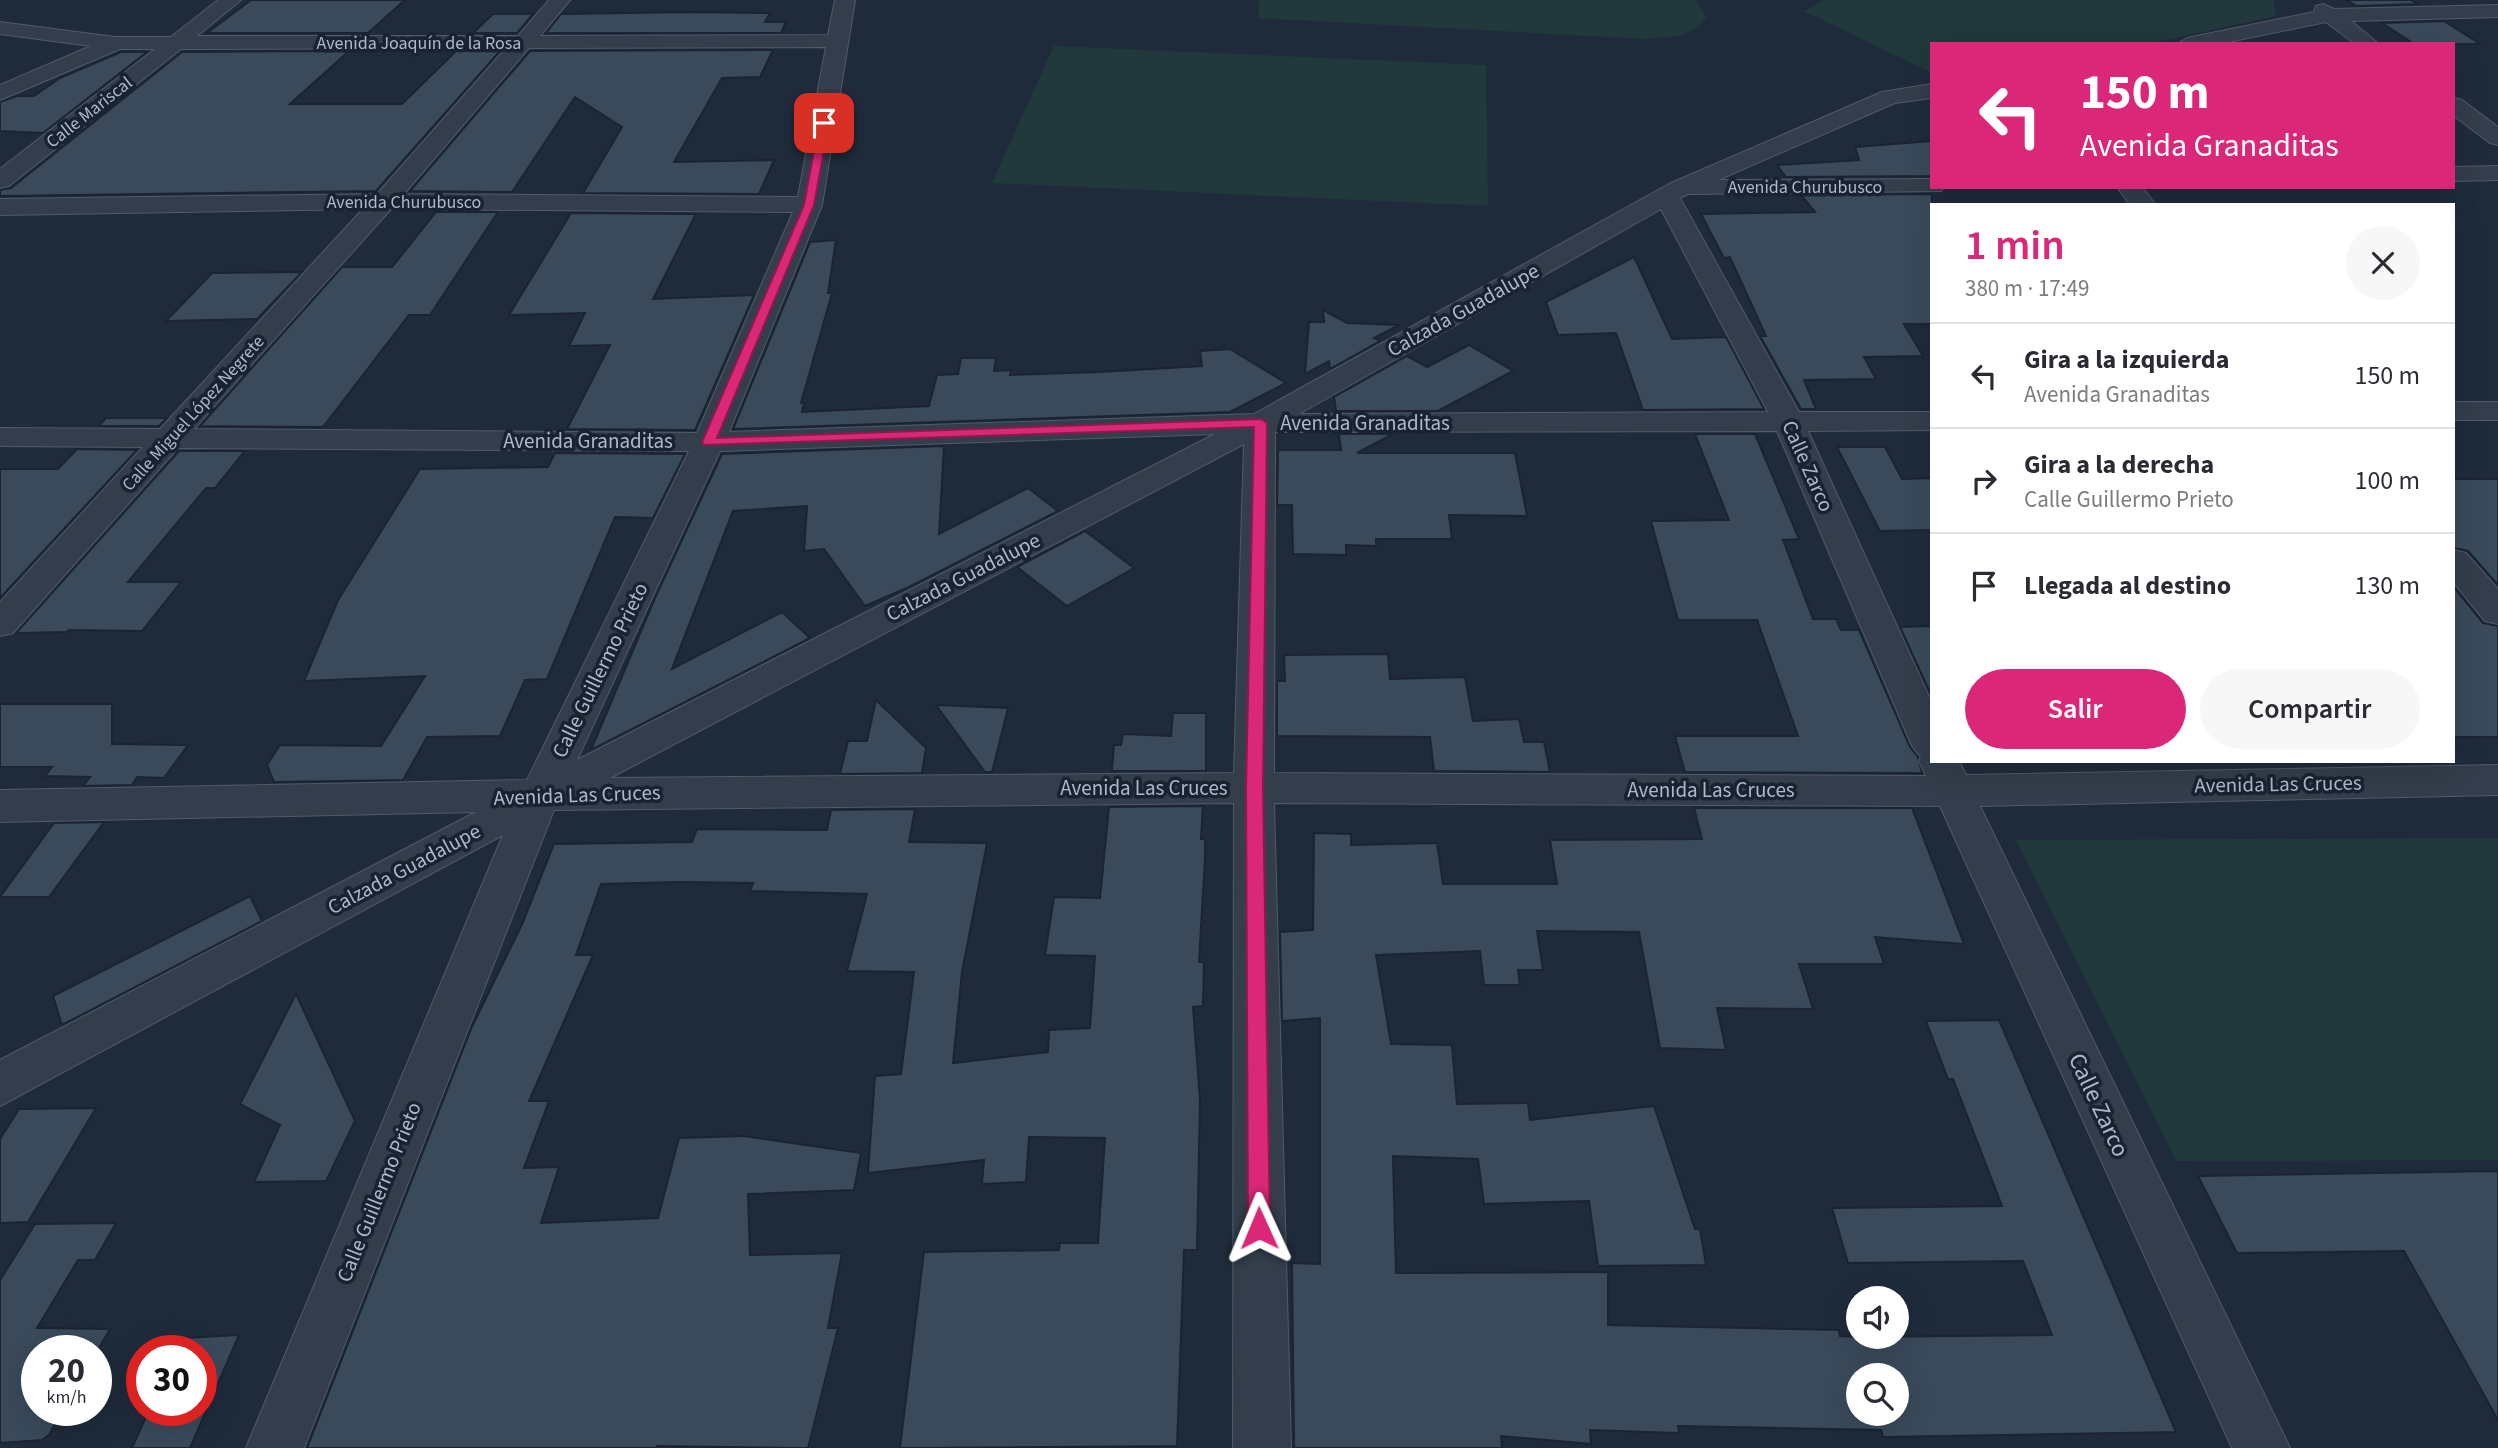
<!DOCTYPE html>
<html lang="es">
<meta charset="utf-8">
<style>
:root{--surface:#fff;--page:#f7f7f7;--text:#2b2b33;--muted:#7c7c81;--line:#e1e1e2;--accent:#db2777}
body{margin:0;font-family:"Source Sans 3",sans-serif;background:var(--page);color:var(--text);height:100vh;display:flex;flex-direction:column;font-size:26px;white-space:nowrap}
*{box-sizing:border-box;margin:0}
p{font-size:23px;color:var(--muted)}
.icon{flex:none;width:38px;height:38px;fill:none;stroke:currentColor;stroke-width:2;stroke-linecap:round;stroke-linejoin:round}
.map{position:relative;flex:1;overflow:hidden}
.sheet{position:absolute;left:1930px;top:203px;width:525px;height:560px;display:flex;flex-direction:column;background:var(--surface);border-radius:0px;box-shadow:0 7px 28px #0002}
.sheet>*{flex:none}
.banner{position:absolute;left:1930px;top:42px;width:525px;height:147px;border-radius:0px;box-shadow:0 7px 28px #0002;background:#db2777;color:#fff;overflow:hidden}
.buttons{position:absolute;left:1846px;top:1286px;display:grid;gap:14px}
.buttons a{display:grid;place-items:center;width:63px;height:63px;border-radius:50%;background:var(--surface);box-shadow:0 7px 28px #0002;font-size:35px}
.speed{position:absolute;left:21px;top:1335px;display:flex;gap:14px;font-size:35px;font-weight:700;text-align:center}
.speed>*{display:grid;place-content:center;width:91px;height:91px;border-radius:50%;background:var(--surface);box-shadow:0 7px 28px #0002;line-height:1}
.speed small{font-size:18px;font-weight:400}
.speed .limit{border:10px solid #d22;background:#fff;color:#111}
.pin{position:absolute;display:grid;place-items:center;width:60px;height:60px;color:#fff;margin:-30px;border-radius:14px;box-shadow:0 4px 10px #0006}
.me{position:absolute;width:77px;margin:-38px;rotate:359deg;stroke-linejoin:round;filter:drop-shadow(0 0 5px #0008)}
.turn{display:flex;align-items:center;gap:24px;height:147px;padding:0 35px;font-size:32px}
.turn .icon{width:91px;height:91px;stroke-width:2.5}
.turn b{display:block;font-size:49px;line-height:60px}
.round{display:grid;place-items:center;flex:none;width:74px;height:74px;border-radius:37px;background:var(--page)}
.overview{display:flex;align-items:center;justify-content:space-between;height:119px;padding:0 35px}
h1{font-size:42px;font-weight:600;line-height:52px;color:var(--accent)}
.primary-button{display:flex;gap:14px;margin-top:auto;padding:14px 35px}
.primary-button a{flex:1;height:80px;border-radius:42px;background:var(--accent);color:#fff;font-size:28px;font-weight:600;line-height:80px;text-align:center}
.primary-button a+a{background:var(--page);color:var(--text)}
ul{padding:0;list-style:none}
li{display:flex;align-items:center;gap:21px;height:105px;padding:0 35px;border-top:2px solid var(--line)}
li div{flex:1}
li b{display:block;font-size:26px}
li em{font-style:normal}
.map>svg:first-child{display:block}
.green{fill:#21393c}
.building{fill:#3a4a5b;stroke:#1a2432;stroke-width:2;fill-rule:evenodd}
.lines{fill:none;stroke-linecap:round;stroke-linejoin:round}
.minor-casing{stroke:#505b69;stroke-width:2}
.minor{fill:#333d4b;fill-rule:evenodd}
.route{fill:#db2777;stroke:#8e194d;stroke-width:2}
.labels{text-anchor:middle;stroke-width:7;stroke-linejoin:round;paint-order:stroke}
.far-street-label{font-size:18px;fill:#adb8c8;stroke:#182230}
.street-label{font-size:21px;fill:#adb8c8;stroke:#182230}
.near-street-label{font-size:24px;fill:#adb8c8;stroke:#182230}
</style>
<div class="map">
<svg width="2498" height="1448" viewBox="0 0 2498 1448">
<rect width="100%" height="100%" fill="#1f2b3b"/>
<g class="green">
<path d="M1259 0H1696L1706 17C1693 38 1667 37 1645 39L1258 18Z"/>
<path d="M1825 0H2273L2276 16 2148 44H1932V73L1804 11Z"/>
<path d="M1054 46 1486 65 1488 206 992 183Z"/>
<path d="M2498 838V1160L2176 1161 2016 840Z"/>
</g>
<g class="building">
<path d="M251 0H405L368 33H207Z"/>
<path d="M2347 0H2411L2418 4 2356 6Z"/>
<path d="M691 12 770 13 765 22H786L781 33H546L561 14Z"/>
<path d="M493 14H533L517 33H473Z"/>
<path d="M2444 21 2480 44H2414L2382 23Z"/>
<path d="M773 50 760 77 722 78 674 162 774 160 759 194 583 193 622 127 575 97 512 192 410 191 530 51Z"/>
<path d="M349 51 290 104H402L456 51H500L376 191 0 196V190L11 188 182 52Z"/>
<path d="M121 52H147L43 133 0 131V102L17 96H34L60 78Z"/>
<path d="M1932 141V176L1786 177 1777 165 1859 160 1855 147Z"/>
<path d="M1932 194V324H1904L1923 356 1864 357 1876 379 1804 380 1816 409H1801L1760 336H1766L1730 257 1724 258 1701 214 1815 212 1801 195Z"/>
<path d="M436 212H498L430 315H409L323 427 200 426 342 267H392Z"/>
<path d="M571 213 696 214 653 299 754 295 695 430 567 429 610 345 569 346 585 313 509 315Z"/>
<path d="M836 240 828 293H832L801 403H804L802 412 929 406 937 375 958 374 961 358H996L994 371 1011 370 1010 375 1100 372 1202 366 1200 351 1230 349 1286 383 1230 412 733 429 810 242Z"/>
<path d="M1634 257 1672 339 1726 337 1764 409 1643 410 1616 333 1558 335 1546 302Z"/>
<path d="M302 272 257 319 166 321 212 273Z"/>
<path d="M1323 310 1347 323 1399 325 1374 338 1380 341 1330 369 1329 361 1305 374 1309 322H1324Z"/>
<path d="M1469 345 1513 371 1438 411H1336L1334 397 1407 356 1427 367Z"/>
<path d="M106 418H167L159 426H99Z"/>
<path d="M1339 434H1393L1357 453H1515L1527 516 1449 515 1452 539H1376V546L1346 545V555L1293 554 1292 505H1277L1278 450H1341Z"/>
<path d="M1695 434H1755L1799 539 1783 540 1813 619H1836L1841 630H1859L1910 747 1918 757 1922 773 1685 772 1675 736H1798L1757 620H1678L1651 521 1729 520Z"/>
<path d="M944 446 939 534 1028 488 1058 511 909 587 865 606 824 549 804 551 807 506 733 511 672 669 782 612 810 638 591 750 655 598 722 454Z"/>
<path d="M1837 447H1885L1902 479 1932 478V530L1880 531Z"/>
<path d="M77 449 137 450 0 598V469H58Z"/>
<path d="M179 451H245L215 488H206L128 582H181L142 631 69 630 67 632 16 633Z"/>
<path d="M555 453 685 454 653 518 615 517 547 679 525 680 500 736 427 737 403 780 274 782 267 765 280 745 381 746 425 676 304 681 338 600 420 469 548 467Z"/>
<path d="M2454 479H2498V585L2468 551 2454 548Z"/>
<path d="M1085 531 1134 568 1067 606 1017 567Z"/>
<path d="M2454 587 2483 623 2498 626V737H2454Z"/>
<path d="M1932 626V697L1900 627Z"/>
<path d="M1388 654 1390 679 1465 677 1473 721 1519 719 1524 742H1544L1550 772 1434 771 1430 737 1277 736V681H1285L1284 655Z"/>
<path d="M876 700 926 748 922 773 840 774 848 741H867Z"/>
<path d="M0 704H112V744L188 745 164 778 137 777 132 785 83 786 90 777 45 776 52 767H0Z"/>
<path d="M936 705 1008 708 992 772H985Z"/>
<path d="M1173 713H1206V771H1112L1114 745H1121L1123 734 1171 736Z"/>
<path d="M1203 806 1201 839H1205V858L1199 962H1204L1203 1006 1193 1007 1200 1100 1197 1250H1184L1177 1446 900 1448 924 1252 1059 1250 1060 1243H1098L1105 1138 1029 1137 1026 1182 982 1184 984 1160 868 1173 875 1076 901 1074 914 972 847 971 867 894 750 891 753 883 678 882 601 884 576 955H593L529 1101H549L524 1168 559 1167 541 1223 658 1218 679 1138 744 1136 861 1153 854 1190 748 1194 750 1255 842 1253 828 1328H838L808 1448 657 1446V1448H307L471 1029 523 922 554 844 692 842 697 829 827 830 831 810 915 809 909 842 987 843 962 972 953 1063 1048 1052 1049 1030 1090 1028 1095 956 1045 955 1054 897 1100 898 1109 807Z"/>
<path d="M1694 808H1912L1964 944 1875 937 1884 964H1799L1813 1009 1717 1008 1726 1050 1660 1048 1639 932 1537 931 1543 970H1518L1520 985H1484L1480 951 1376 955 1391 1044 1452 1045 1457 1104 1528 1103 1530 1120 1654 1106 1695 1229H1700L1706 1265 1598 1266 1589 1201 1484 1204 1478 1159 1393 1156 1396 1273 1608 1272V1325L1839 1330 1840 1336 1858 1337 2052 1335 2023 1261 1848 1263 1832 1208 2002 1206 1953 1079H1948L1926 1021 1999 1020 2176 1432 1883 1437 1881 1430 1678 1426 1679 1433 1590 1430 1591 1444 1501 1436 1502 1448H1294L1292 1263 1320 1264V1018L1282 1021 1280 932 1313 930 1314 833 1351 834V845L1437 843 1443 884H1557L1550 840 1702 839ZM1858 1376H1897V1414H1858Z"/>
<path d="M104 822 49 897H0L54 823Z"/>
<path d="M250 896 262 921 62 1025 53 996Z"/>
<path d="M296 994 355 1121 326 1181 254 1182 280 1125 240 1104Z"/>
<path d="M96 1108 28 1222 0 1223V1139L19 1109Z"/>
<path d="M2498 1171V1420L2404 1251 2237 1253 2198 1176Z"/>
<path d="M116 1223 95 1260H78L37 1328 110 1329 96 1353 37 1351V1410H63L49 1435 42 1440 0 1443V1280L35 1224Z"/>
<path d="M239 1335 190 1448H132L149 1410H201V1351H177L182 1338Z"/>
</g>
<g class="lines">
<defs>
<g id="minor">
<path d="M218 0H241L197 36H518L549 0H570L540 36 828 35 835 0H855L822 205 729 432 1254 414 1669 184 1882 92 1932 84V98L1895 103 1718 180 1932 179V187H1944L1941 191 1688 194 1680 198 1799 412H1932V430L1808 431 1932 703V761H1959L1966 775 2498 765V795L1980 806 2290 1448H2232L1940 806 1274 803 1291 1448H1233L1234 803 554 810 304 1448H246L503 835 0 1106V1060L476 812 0 822V790L527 780 689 451 178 448 13 633 0 636V602L143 447 0 446V428L160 429 363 209 0 215V199L377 194 506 48 181 49 9 186 0 188V169L155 49H120L0 100V85L91 46 0 34V22L115 37H171ZM826 47 798 197 404 194 529 48ZM391 209 793 212 697 433 194 429ZM1661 209 1768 412 1299 414ZM1777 431 1912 746 1921 757 1919 761 1926 776 1274 773 1275 432ZM1215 434 577 760 720 451ZM1244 444 1234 773 610 778Z"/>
<path d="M2323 4 2334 9 2498 5V17L2351 21 2379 44H2355L2326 22 2219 44H2177L2187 38 2314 12 2316 6Z"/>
<path d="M2454 98 2462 100 2498 127V145L2490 143 2454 116Z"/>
<path d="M2498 166V180L2454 181V167Z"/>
<path d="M2117 187H2142L2156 205H2130Z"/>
<rect x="2454" y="402" width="44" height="18"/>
<path d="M2454 550 2466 553 2498 589V624L2485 621 2454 583Z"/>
</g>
</defs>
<use href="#minor" class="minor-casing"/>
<use href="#minor" class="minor"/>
</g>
<path class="route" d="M824 120 829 123 814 205 717 438 1261 419 1267 423 1263 788 1270 1228 1267 1235 1259 1238 1252 1235 1248 1228 1246 788 1254 427 704 445 702 442 804 205 819 123Z"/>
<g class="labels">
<g class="far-street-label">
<text x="419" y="49">Avenida Joaquín de la Rosa</text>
<text transform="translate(89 112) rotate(-38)" y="6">Calle Mariscal</text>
<text x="1805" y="193">Avenida Churubusco</text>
<text x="404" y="208">Avenida Churubusco</text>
<text transform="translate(193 413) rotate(-48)" y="6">Calle Miguel López Negrete</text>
</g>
<g class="street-label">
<text transform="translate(1463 310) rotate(-29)" y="7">Calzada Guadalupe</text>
<text x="1365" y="430">Avenida Granaditas</text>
<text x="588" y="448">Avenida Granaditas</text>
<text transform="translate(1808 466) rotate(66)" y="7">Calle Zarco</text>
<text transform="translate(963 577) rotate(-27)" y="7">Calzada Guadalupe</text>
<text transform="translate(600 670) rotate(-64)" y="7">Calle Guillermo Prieto</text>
<text transform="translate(2278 784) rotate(-1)" y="7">Avenida Las Cruces</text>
<text x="1144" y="795">Avenida Las Cruces</text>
<text x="1711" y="797">Avenida Las Cruces</text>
<text transform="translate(577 795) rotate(-2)" y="7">Avenida Las Cruces</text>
<text transform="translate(404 869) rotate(-28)" y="7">Calzada Guadalupe</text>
<text transform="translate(379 1192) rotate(-68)" y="7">Calle Guillermo Prieto</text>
</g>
<g class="near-street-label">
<text transform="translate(2099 1105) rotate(65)" y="8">Calle Zarco</text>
</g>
</g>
</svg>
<div class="buttons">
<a><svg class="icon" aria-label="sound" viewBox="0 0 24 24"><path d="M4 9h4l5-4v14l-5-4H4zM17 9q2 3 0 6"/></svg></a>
<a><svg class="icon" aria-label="search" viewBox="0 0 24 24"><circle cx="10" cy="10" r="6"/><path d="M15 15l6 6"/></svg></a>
</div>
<div class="speed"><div>20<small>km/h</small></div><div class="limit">30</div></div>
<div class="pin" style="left:824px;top:123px;background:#d93025"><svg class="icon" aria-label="arrive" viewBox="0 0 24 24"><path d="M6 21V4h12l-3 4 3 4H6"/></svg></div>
<svg class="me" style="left:1259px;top:1228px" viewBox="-20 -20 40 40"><path d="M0-17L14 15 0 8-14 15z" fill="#db2777" stroke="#fff" stroke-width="4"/></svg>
<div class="banner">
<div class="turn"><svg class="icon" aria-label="left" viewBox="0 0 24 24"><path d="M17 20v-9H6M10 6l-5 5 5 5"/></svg><div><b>150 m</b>Avenida Granaditas</div></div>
</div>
<section class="sheet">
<div class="overview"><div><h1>1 min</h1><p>380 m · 17:49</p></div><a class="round"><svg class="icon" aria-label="close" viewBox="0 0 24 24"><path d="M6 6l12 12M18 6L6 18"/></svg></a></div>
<ul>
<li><svg class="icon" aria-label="left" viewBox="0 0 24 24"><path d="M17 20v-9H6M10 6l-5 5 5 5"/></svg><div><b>Gira a la izquierda</b><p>Avenida Granaditas</p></div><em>150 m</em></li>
<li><svg class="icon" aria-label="right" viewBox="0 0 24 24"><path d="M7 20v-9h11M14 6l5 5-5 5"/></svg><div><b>Gira a la derecha</b><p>Calle Guillermo Prieto</p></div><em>100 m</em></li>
<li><svg class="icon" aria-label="arrive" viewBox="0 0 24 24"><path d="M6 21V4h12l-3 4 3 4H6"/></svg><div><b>Llegada al destino</b></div><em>130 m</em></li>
</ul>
<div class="primary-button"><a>Salir</a><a>Compartir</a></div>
</section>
</div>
